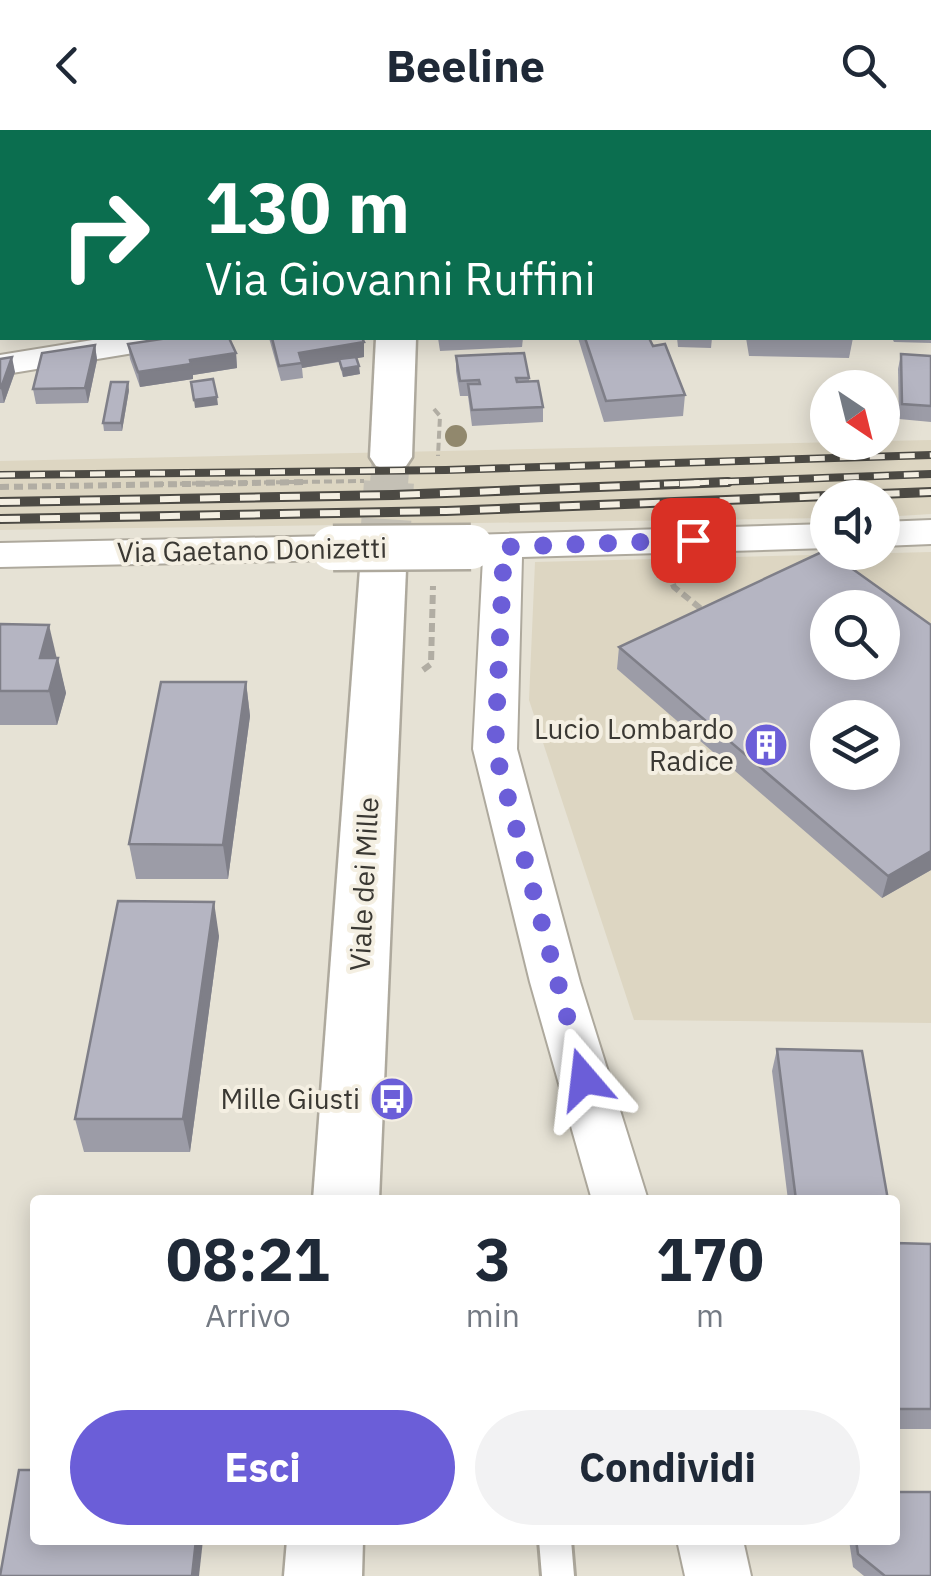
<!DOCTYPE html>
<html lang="it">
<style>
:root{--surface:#fff;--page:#f2f2f3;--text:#1f2937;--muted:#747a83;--accent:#6b5ed8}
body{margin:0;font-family:"IBM Plex Sans",sans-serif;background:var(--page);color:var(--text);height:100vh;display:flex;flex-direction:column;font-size:38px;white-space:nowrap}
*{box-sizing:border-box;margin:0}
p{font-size:32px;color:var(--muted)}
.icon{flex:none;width:55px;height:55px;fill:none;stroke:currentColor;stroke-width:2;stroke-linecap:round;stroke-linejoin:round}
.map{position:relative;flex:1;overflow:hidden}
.drawer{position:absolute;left:30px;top:1065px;width:870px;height:350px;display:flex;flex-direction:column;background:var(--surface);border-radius:10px;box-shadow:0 5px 25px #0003}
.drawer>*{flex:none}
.top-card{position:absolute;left:0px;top:0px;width:932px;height:210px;box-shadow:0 5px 25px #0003;background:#0b6e4f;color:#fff;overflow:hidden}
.needle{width:65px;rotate:145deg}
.fabs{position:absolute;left:810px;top:240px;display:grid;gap:20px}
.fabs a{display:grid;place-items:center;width:90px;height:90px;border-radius:50%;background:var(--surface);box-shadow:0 5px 25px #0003;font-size:50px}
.pin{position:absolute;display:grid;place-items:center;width:85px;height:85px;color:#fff;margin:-42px;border-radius:20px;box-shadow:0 5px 15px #0006}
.me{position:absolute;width:110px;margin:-55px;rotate:343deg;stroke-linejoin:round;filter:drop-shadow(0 0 8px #0008)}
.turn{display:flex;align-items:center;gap:35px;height:210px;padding:0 40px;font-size:45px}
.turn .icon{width:130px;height:130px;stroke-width:2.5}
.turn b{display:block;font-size:70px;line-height:85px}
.eta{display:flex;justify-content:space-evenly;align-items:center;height:170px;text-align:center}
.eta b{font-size:60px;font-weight:800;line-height:70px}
.button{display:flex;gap:20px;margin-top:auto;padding:20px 40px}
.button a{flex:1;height:115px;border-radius:60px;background:var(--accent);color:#fff;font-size:40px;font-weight:800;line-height:115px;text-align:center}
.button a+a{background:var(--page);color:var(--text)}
header{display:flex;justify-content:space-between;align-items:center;height:130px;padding:0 40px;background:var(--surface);font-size:45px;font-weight:800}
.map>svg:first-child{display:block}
.built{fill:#ddd6c2;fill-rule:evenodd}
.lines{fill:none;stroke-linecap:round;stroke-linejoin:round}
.tertiary-tunnel-far1{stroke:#c4c0b5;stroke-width:38;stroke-dasharray:38 19;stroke-linecap:butt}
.tertiary-tunnel{stroke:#c4c0b5;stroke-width:50;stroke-dasharray:50 25;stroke-linecap:butt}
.service-casing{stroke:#aea99d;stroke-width:6}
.minor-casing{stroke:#aea99d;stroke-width:4}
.tertiary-casing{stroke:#aea99d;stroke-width:5}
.path-far1{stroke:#b1ada3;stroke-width:4;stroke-dasharray:8 4;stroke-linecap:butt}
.path{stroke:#b1ada3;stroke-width:6;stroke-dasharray:9 5;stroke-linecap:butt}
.service{fill:#fff;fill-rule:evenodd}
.minor{fill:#fff;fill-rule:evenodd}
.tertiary{fill:#fff;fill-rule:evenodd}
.rail-far1-casing{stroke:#4c4a44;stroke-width:8}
.rail-casing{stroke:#4c4a44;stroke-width:10}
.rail-far1{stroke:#f4efe2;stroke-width:5;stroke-dasharray:15;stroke-linecap:butt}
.rail{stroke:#f4efe2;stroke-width:6;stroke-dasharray:20;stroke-linecap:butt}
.minor-bridge-casing{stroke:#aea99d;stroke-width:49;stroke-linecap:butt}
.minor-bridge{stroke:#fff;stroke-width:44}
.tree{fill:#91886d}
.wall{fill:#9c9ca7}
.shaded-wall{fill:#7f7f88}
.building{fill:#b5b5c2;stroke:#7f7f88;stroke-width:2.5;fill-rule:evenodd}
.route{stroke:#6b5ed8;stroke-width:18;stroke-dasharray:0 32.4}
.labels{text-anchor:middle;stroke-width:8;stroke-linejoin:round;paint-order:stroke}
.street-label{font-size:28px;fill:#3a3833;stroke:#f4efe2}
.poi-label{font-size:28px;fill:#3a3833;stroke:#f4efe2;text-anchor:end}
</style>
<header><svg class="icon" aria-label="back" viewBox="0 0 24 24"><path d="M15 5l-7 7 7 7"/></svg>Beeline<svg class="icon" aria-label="search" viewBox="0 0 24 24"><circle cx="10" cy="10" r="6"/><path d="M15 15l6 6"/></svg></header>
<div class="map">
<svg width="931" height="1446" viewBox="0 0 931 1446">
<rect width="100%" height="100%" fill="#e6e2d5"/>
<g class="built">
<path d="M931 310V384L883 387 882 368H828L827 388 0 400V331Z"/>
<path d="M931 422V893L634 890 529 570 535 432ZM828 478H882V532H828ZM828 588H882V642H828Z"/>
</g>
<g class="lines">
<path class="tertiary-tunnel-far1" d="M389 354 391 327"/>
<path class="tertiary-tunnel" d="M383 439 389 352"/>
<defs>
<g id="service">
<path d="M552 0H566V2H553Z"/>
<path d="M2 187V204L0 205V188Z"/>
<path d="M539 1410H571L574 1446H542Z"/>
</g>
<g id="minor">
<path d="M854 0H882L883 2H855Z"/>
<path d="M105 208H181L176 215 164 218 0 245V225Z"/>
<path d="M931 390V414L882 416V392Z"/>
<path d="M828 394V418L522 427 517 619 580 852 648 1070H592L530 852 473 619 483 428 457 425 451 417 457 409 471 405Z"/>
<path d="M333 406 347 410 353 418 347 426 333 430 0 437V413Z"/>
<path d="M677 1410H743L751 1446H685Z"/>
</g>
<g id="tertiary">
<rect x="379" y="0" width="32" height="2"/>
<path d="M376 208H416L412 327 406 336 391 340 376 336 370 327Z"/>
<path d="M383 425 399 429 406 439 379 1070H313L360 439 367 429Z"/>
<path d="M287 1410H363L362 1446H284Z"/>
</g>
</defs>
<use href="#service" class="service-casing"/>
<use href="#minor" class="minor-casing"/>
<use href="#tertiary" class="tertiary-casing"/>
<g class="path-far1">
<path d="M434 279 440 286 438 326"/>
<path d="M156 354 364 351"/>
</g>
<g class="path">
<path d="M0 357 308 352"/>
<path d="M668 441 674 457 705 482"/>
<path d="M423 540 431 534 433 456"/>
</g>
<use href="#service" class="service"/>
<use href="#minor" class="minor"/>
<use href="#tertiary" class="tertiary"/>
<defs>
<g id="rail-far1">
<path d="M0 345 446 340 931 325"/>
<path d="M664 354 931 344"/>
</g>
<g id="rail">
<path d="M0 372 393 365 728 352"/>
<path d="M0 389 446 381 931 362"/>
</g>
</defs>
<use href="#rail-far1" class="rail-far1-casing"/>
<use href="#rail" class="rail-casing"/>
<use href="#rail-far1" class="rail-far1"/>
<use href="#rail" class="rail"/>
<defs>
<path id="minor-bridge" d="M333 418 471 417"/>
</defs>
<use href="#minor-bridge" class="minor-bridge-casing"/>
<use href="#minor-bridge" class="minor-bridge"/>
</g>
<circle class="tree" cx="456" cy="306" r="11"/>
<g class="wall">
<rect x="9" y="0" width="47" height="2"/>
<rect x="168" y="0" width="60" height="2"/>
<path d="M772 0H844L845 2H772Z"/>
<path d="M901 0H931V81L930 2H901Z"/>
<path d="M930 175 931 213 894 212 892 208H930Z"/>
<path d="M269 208H362L364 227 356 228 360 244 343 247 339 232 302 238 303 248 281 251Z"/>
<path d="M438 208H523L522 217 440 221Z"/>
<path d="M578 208H649L685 265 683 286 604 292Z"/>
<path d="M677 208H712L711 218 678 217Z"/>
<path d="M746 208H853L849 228 749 226Z"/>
<path d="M128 214 236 223 237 238 193 245V249L140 257 130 229Z"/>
<path d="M95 215 97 230 88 273 36 274 33 259Z"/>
<path d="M901 224 931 226V292L899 289 898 239Z"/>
<path d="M456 227 529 248V252L543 277V292L472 296 468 266H460L456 241Z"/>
<path d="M0 229 15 242 4 273H0Z"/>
<path d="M129 260 122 301H104L103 293Z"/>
<path d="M0 494 57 528 66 563 57 595H0Z"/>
<path d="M931 495V740L882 768 617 539 619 517Z"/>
<path d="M246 552 250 586 228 749H136L129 714Z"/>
<path d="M219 806 190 1022H84L75 989Z"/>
<path d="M777 919 888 1070H788L772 941Z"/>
<path d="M895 1113 931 1114V1299H895Z"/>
<path d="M849 1410H895L931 1446H864L853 1437Z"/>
</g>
<g class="shaded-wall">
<path d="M364 212V227L302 238 299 223Z"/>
<path d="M95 215 97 230 88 273 85 258Z"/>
<path d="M236 223 237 238 193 245V249L140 257 138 242 190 230Z"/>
<path d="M12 227 15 242 4 273 1 258Z"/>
<path d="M359 236 360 244 343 247 342 239Z"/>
<path d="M128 252 129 260 122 301 121 293Z"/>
<path d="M217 267 218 275 195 278 194 270Z"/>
<path d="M49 495 57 529 47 563 40 528Z"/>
<path d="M58 528 66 563 57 595 49 561Z"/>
<path d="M246 552 250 586 228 749 223 715Z"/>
<path d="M931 721V740L882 768 888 746Z"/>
<path d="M214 772 219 806 190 1022 183 989Z"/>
<path d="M196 1410H203L199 1446H192Z"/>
</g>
<g class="building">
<path d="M63 0H112L111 2H62Z"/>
<path d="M168 0H210L209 2H168Z"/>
<rect x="504" y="0" width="44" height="2"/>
<path d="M617 0H664L665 2H618Z"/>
<path d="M794 0H844L845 2H795Z"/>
<path d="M930 8H931V44L930 40Z"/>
<rect x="0" y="109" width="2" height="25"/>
<path d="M168 208H229L236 223 190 230 191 234 138 242 128 214Z"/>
<path d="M272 208H362L364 212 299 223 302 233 279 236Z"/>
<path d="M585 208H649L653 216 665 214 685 265 606 271Z"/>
<path d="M95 215 85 258 33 259 42 223Z"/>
<path d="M524 223 529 248H516L517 252 538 251 543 277 472 280 468 254H480L479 250 460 251 456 226Z"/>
<path d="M901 224 931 226V276L902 274Z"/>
<path d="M12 227 1 258H0V229Z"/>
<path d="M356 227 359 236 342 239 339 229Z"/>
<path d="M213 249 217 267 194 270 191 252Z"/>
<path d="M111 252H128L121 293H103Z"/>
<path d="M826 420 931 495V721L888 746 619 517ZM828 478H882V532H828ZM828 588H882V642H828Z"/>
<path d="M0 494 49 495 40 528H58L49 561H0Z"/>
<path d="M161 552H246L223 715 129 714Z"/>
<path d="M118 771 214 772 183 989H75Z"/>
<path d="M777 919 862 921 888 1070H796Z"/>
<path d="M895 1113 931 1114V1279H895Z"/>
<path d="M19 1340H35V1410H196L192 1446H0Z"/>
<path d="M895 1362H931V1446H885L858 1424 856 1410H895Z"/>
</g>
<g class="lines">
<path class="route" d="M584 949 495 620 504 417 693 410"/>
</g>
<defs>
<symbol id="building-disc" viewBox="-11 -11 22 22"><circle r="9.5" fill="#6b5ed8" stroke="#f4efe2"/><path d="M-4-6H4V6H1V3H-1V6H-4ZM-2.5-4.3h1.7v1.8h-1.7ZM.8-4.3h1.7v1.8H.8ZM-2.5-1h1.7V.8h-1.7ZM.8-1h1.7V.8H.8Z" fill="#fff"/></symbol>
<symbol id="bus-disc" viewBox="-11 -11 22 22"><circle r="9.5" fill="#6b5ed8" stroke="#f4efe2"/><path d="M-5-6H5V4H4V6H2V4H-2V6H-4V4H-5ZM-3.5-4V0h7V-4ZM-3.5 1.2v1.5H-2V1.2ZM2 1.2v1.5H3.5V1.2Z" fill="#fff"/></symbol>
</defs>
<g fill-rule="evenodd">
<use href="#building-disc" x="741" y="590" width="50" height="50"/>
<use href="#bus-disc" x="367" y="944" width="50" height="50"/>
</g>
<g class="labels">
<g class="street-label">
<text transform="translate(252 420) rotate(-1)" y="10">Via Gaetano Donizetti</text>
<text transform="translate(364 754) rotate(-87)" y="10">Viale dei Mille</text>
</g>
<g class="poi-label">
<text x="734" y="609">Lucio Lombardo<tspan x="734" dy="32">Radice</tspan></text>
<text x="360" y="979">Mille Giusti</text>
</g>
</g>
</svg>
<div class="fabs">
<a><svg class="needle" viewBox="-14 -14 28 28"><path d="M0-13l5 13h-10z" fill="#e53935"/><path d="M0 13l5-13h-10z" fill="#747a83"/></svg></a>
<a><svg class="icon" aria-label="sound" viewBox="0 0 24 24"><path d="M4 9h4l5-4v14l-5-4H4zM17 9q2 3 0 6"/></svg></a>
<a><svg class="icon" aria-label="search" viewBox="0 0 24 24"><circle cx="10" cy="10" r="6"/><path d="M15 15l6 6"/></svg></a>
<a><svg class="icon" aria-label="layers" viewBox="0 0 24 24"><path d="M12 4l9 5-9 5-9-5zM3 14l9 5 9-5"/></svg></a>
</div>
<div class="pin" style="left:693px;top:410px;background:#d93025"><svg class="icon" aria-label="arrive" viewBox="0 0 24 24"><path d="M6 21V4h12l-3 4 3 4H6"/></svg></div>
<svg class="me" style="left:584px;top:949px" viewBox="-20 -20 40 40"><path d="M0-17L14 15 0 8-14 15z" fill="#6b5ed8" stroke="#fff" stroke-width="4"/></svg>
<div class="top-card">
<div class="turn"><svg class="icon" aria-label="right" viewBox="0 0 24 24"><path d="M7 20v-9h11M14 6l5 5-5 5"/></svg><div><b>130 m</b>Via Giovanni Ruffini</div></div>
</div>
<section class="drawer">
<div class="eta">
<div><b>08:21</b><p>Arrivo</p></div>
<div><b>3</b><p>min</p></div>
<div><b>170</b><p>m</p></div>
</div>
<div class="button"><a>Esci</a><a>Condividi</a></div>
</section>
</div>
